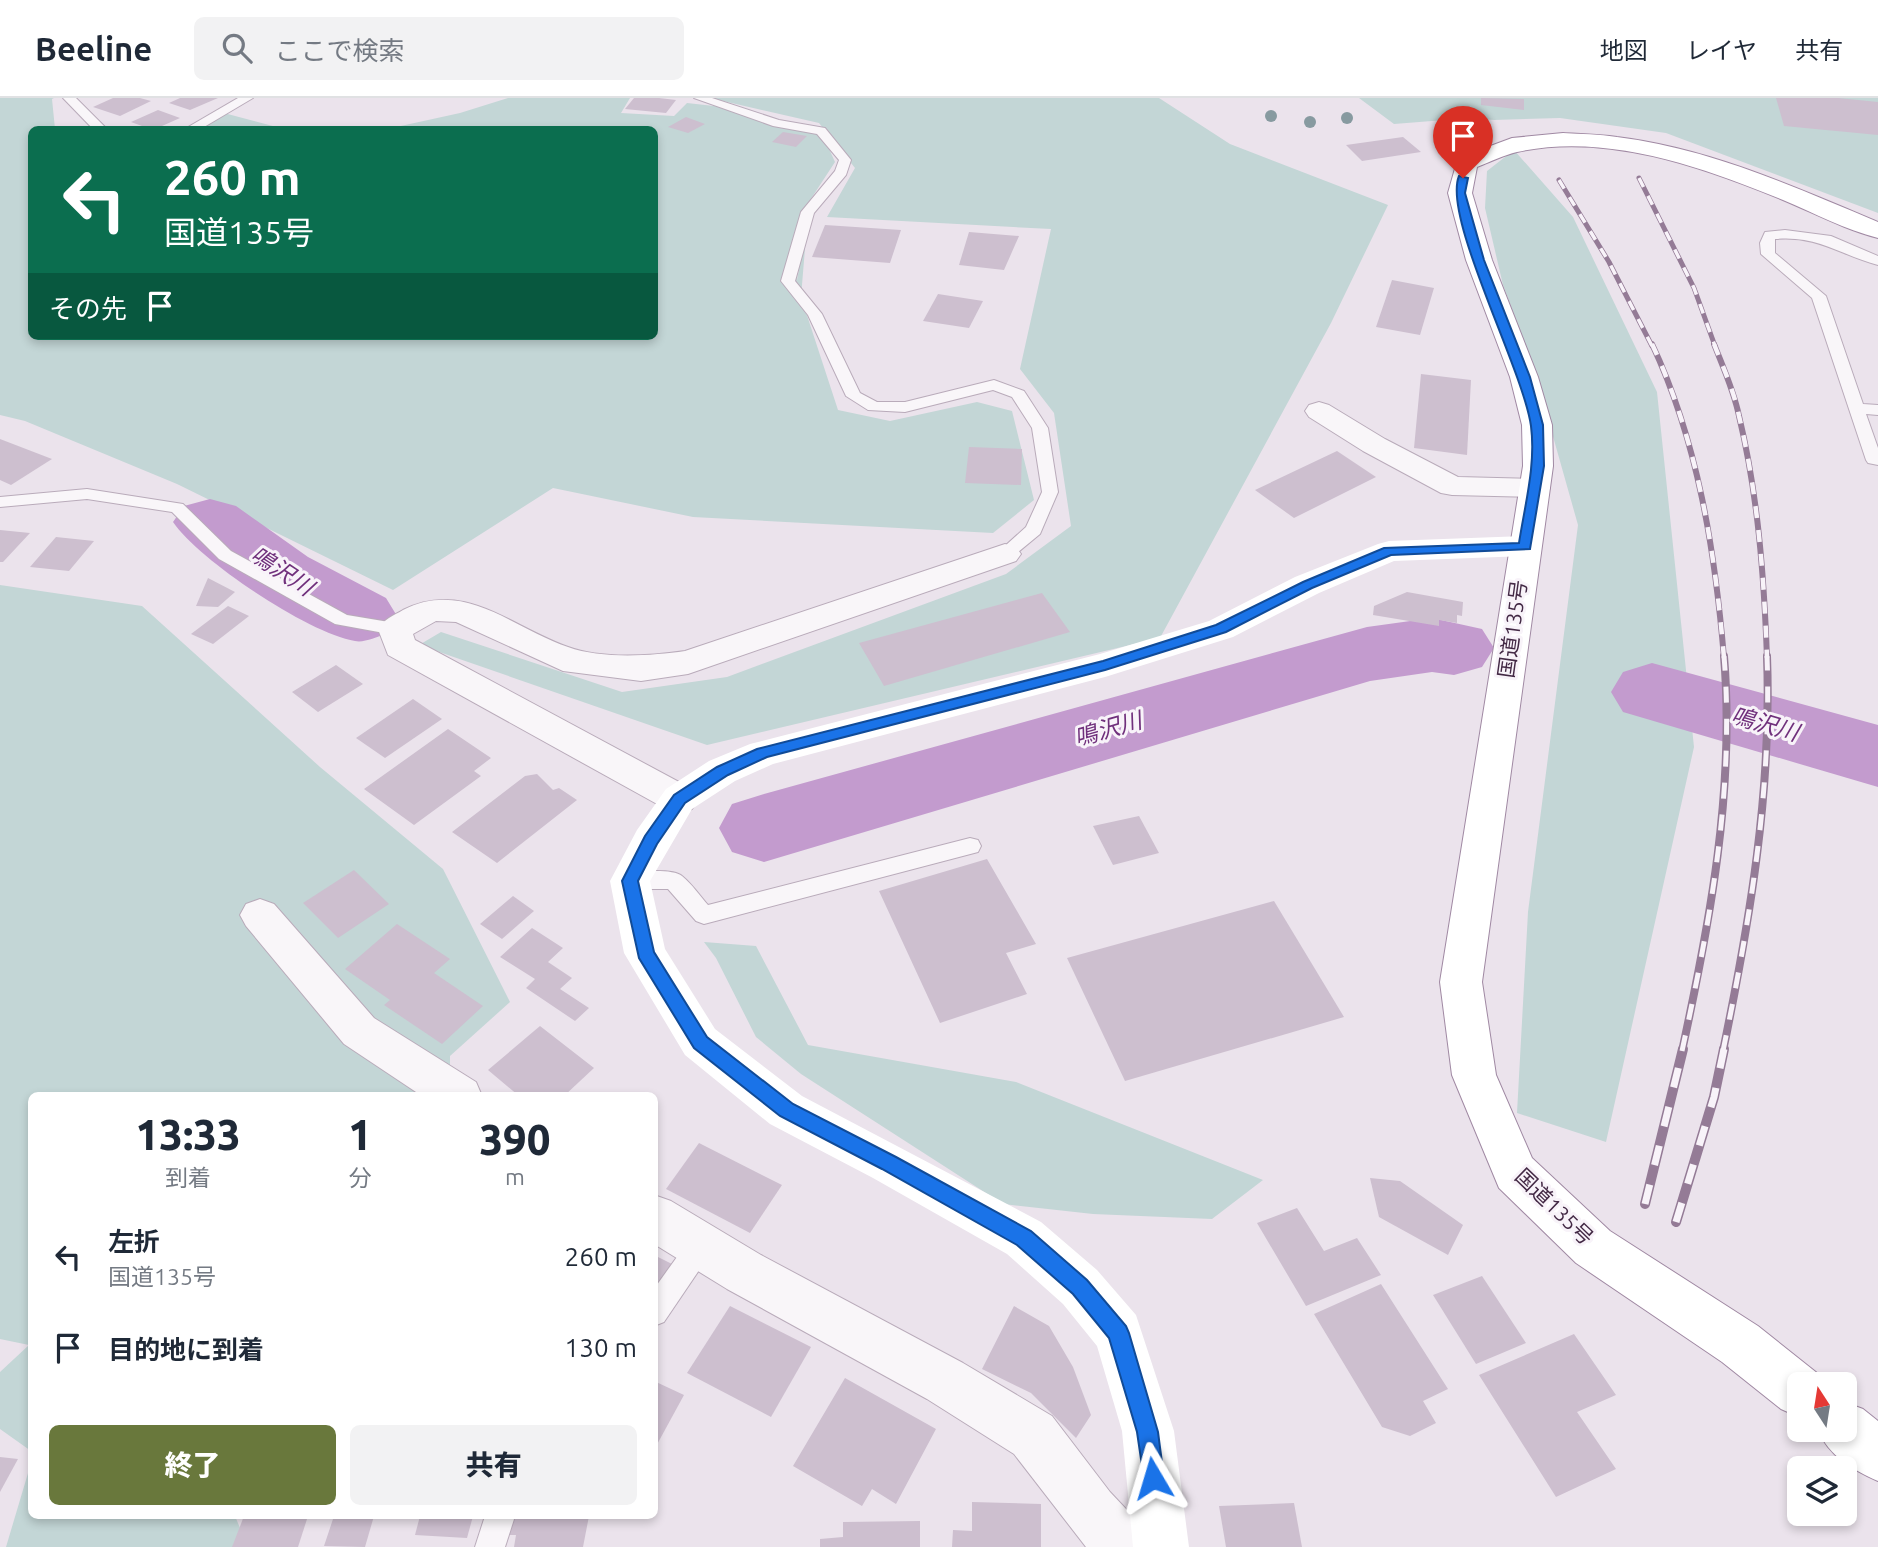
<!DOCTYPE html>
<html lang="ja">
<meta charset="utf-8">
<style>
:root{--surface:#fff;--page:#f2f2f3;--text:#1f2937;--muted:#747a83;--line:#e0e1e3;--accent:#69783c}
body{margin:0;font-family:Ubuntu,"Noto Sans JP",sans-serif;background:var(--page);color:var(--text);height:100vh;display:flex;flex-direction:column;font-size:26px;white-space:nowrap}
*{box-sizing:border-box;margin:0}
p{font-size:23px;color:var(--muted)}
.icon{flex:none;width:38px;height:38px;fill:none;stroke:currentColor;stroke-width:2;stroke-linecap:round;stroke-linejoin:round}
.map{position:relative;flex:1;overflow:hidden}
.side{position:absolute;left:28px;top:994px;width:630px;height:427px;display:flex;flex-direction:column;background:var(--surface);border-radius:10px;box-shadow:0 4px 10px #0003}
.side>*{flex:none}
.hud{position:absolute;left:28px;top:28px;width:630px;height:214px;border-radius:10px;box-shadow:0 4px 10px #0003;background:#0b6e4f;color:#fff;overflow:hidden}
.needle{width:46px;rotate:348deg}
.fabs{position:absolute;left:1787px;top:1274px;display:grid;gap:14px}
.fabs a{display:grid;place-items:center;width:70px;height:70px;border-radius:10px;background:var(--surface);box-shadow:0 4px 10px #0003;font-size:35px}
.pin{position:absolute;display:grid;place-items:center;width:60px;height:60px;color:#fff;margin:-72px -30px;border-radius:50% 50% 50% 0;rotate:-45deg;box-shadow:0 0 7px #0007}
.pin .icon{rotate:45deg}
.me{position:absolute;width:77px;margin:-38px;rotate:353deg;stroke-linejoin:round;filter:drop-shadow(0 0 5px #0008)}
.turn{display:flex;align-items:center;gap:24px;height:147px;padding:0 21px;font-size:32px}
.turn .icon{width:91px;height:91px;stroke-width:2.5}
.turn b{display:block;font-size:49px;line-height:60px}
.then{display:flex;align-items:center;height:66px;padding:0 21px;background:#0003;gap:14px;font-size:26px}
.eta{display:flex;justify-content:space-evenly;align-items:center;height:119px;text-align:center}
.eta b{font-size:42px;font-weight:800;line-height:49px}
.cta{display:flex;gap:14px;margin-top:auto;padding:14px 21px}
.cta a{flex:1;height:80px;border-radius:10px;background:var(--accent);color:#fff;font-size:28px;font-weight:800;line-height:80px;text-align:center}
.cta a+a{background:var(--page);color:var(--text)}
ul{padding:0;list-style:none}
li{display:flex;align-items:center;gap:21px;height:91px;padding:0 21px}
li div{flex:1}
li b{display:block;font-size:26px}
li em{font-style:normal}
header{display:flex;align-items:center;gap:42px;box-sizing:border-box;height:98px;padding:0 35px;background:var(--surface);border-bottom:2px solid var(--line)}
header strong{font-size:33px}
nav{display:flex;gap:38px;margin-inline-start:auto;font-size:24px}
.search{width:490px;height:63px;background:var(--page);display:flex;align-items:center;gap:18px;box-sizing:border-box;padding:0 24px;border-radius:10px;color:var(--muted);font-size:26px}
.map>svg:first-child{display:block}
.green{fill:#c3d6d6}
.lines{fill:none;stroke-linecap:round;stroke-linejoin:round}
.river{fill:#c39bce;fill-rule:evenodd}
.building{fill:#cdbfcf}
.lane-casing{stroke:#b9abba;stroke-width:2}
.street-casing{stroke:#b9abba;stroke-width:2}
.highway-casing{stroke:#a089a3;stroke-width:2}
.lane{fill:#f9f6f9;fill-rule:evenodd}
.street{fill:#f9f6f9;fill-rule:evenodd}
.secondary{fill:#fff;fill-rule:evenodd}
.highway{fill:#fff;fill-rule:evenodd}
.rail-far3-casing{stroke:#947b96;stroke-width:5}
.rail-far2-casing{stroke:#947b96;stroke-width:6}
.rail-far1-casing{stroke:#947b96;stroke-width:8}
.rail-casing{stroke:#947b96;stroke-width:10}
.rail-far3{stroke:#f8f3f9;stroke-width:3.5;stroke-dasharray:10;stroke-linecap:butt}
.rail-far2{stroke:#f8f3f9;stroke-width:4.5;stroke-dasharray:12;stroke-linecap:butt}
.rail-far1{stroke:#f8f3f9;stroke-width:5;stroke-dasharray:16;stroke-linecap:butt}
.rail{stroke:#f8f3f9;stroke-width:7;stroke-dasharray:20;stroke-linecap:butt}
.tree{fill:#879aa0}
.route{fill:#1a73e8;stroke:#114b97;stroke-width:2}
.labels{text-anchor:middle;stroke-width:6;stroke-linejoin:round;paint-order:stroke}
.street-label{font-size:21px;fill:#432945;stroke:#f8f3f9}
.water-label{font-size:23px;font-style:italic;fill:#70307c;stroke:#f8f3f9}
</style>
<header>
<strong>Beeline</strong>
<div class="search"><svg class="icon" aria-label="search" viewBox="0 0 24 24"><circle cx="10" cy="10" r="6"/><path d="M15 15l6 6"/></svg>ここで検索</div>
<nav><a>地図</a><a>レイヤ</a><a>共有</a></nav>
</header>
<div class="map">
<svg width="1878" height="1449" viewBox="0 0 1878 1449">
<rect width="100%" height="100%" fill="#ebe3ec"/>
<g class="green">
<path d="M0 0H54L52 1 55 31 32 32V238H654V32L387 31 460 15 508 0H630L621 15 674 18 687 5 732 10 821 33 835 64 801 116 797 183 808 114 801 199 838 312 890 323 977 304 1012 313 1034 402 993 435 693 419 553 390 393 492 177 386 25 323 0 317Z"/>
<path d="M710 0H1159L1230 46 1388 107 1331 225 1160 540 707 647 419 547 441 534 622 594 727 579 1006 476 1071 428 1054 315 1020 271 1051 131 827 119 855 70 819 25Z"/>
<path d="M1359 0H1878V115L1666 35 1560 20 1494 22 1470 20 1394 26Z"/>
<path d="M220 14 284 31 192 32Z"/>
<path d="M1514 52 1573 119 1657 294 1694 649 1606 1044 1517 1015 1528 814 1578 427 1534 271 1503 187 1485 110 1487 73Z"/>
<path d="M0 487 142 508 320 669 443 771 510 904 450 958V997L32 998 31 1353 0 1331V1274L29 1247 0 1241Z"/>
<path d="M704 844 756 848 808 947 1016 984 1263 1082 1212 1121 1093 1116 1003 1106 801 976 756 939 716 860Z"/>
<path d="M31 1365 32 1418H235L248 1449H6Z"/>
</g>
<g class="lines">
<g class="river">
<path d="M210 401 236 408 308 459 386 500 397 518 386 536C376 539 364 545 355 543 308 535 200 463 173 424L184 408Z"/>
<path d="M1432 520 1482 531 1494 550 1482 569 1454 577 1432 574 1370 583 764 764 732 754 719 730 732 706 764 696 1367 529Z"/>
<path d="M1652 565 1878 627V689L1623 614 1611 594 1623 574Z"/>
</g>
</g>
<g class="building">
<path d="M113 0H140L151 3 120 18 93 9Z"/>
<path d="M180 0H218L190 12 169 5Z"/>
<path d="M634 0H659L676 2 666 15 625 11Z"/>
<path d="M1481 0 1524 1V12L1481 7Z"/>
<path d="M1776 0H1838L1878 4V37L1784 28Z"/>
<path d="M158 12 180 20 153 32 131 24Z"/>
<path d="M686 19 705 26 688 35 668 29Z"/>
<path d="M783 34 807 38 796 49 772 44Z"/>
<path d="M1403 39 1421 54 1362 63 1346 47Z"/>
<path d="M825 127 901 132 890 165 812 159Z"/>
<path d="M969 134 1019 138 1004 172 959 167Z"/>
<path d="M1392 182 1434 190 1420 237 1376 229Z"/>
<path d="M938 196 983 203 969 230 923 223Z"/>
<path d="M1421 276 1471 282 1467 357 1414 350Z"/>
<path d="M0 341 52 361 11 387 0 382Z"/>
<path d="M969 349 1022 351 1021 387 965 385Z"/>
<path d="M1337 353 1376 379 1294 420 1255 392Z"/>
<path d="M0 432 30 435 3 464H0Z"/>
<path d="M56 439 94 443 69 473 30 469Z"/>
<path d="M208 480 235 494 218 509 196 508Z"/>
<path d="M1407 494 1463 504 1462 518 1457 517V525L1439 522V528L1373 517 1374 508Z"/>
<path d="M1042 495 1070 534 884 588 859 545Z"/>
<path d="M228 508 249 518 213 546 191 536Z"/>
<path d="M336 567 363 586 318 614 292 594Z"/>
<path d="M413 601 442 621 385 660 356 640Z"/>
<path d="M448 631 491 660 474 673 481 678 414 727 364 691Z"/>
<path d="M537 676 553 692 559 690 577 702 497 765 452 734 525 678Z"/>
<path d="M1139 718 1159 755 1113 767 1093 728Z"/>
<path d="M987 761 1036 846 1006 855 1027 896 940 925 879 793Z"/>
<path d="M354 772 389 806 338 840 303 805Z"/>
<path d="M513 798 534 813 502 841 480 826Z"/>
<path d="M1274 803 1344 919 1125 983 1067 860Z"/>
<path d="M397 826 450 861 434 875 483 908 442 946 384 907 390 902 345 871Z"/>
<path d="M532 830 563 850 548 864 572 880 560 891 589 910 575 923 526 890 535 881 500 859Z"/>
<path d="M540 928 594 970 564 998H519L488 972Z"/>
<path d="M699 1045 782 1087 750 1135 666 1091Z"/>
<path d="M1370 1080 1400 1083 1463 1127 1448 1157 1379 1119Z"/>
<path d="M1297 1110 1324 1153 1357 1140 1381 1177 1306 1208 1257 1125Z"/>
<path d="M654 1157 672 1166 654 1192Z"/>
<path d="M1482 1178 1526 1245 1476 1266 1433 1197Z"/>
<path d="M1381 1186 1448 1291 1423 1303 1436 1325 1410 1338 1382 1329 1314 1216Z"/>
<path d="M730 1208 811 1249 771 1319 687 1275Z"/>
<path d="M1014 1208 1049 1228 1073 1269 1091 1317 1076 1340 1031 1295 982 1271Z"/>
<path d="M1574 1236 1616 1297 1577 1314 1616 1371 1556 1399 1479 1277Z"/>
<path d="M845 1280 936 1331 896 1406 872 1391 862 1408 793 1368Z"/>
<path d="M654 1283 684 1297 654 1352Z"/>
<path d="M0 1359 18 1361 0 1394Z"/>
<path d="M972 1404 1041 1406V1449H952L953 1432 972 1433Z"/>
<path d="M1294 1405 1302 1449H1226L1219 1408Z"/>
<path d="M244 1418H308L298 1449H232Z"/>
<path d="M334 1418H374L365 1449 324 1448Z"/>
<path d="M420 1418H473L467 1440 415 1437Z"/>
<path d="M513 1418H589L583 1449H514L516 1437H509Z"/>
<path d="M920 1423V1449H820V1441L843 1439V1424Z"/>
</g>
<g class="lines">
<defs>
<g id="lane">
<path d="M63 0H76L108 32H94Z"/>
<path d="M238 0H253L199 32H183Z"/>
<path d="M694 0H712L779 22 825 30 851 62 846 77 814 115 795 183 822 216 860 295 877 304H905L994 282 1024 293 1026 296 1048 330 1058 394 1040 436 1011 460 1005 462 996 456 1026 429 1042 394 1032 330 1012 299 993 292 905 314 868 312 846 298 808 217 781 183 801 114 835 73 839 62 817 36 773 28Z"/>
<path d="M1785 132 1831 138 1878 158V167C1840 157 1818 137 1775 141V155L1826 198 1863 306 1878 307V317L1866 316 1878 350V367L1868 365 1866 362 1812 200 1761 156 1760 145 1765 134Z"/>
<path d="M87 391 183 406 231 453 347 517 395 525 402 527 404 531 402 535 395 537 335 526 219 461 172 414 87 401 0 409V399Z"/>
<path d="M970 740 978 742 981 748 978 754 704 826 696 823 668 791H630L622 789 619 783 622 777C634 773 673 770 682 778 692 786 700 798 708 807Z"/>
<path d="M701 1135 710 1138 714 1147 710 1156 664 1224 654 1228V1191L692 1138Z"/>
<path d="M485 1418H515L505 1449H475Z"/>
</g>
<g id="street">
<path d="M1319 304 1329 307 1385 341 1458 379 1535 381 1546 383 1550 390 1546 397 1535 399 1452 397 1441 395 1363 353 1309 319 1305 313 1309 307Z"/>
<path d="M1005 446 1016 449 1021 456 1016 463 688 576 641 583 563 573 456 524 436 523 413 536 415 542 692 691 698 701 692 711 679 715 666 711 388 557 378 531C384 521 393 518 403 512 464 481 511 529 568 549 601 561 650 558 685 553Z"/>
<path d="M260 801 274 806 374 920 476 984 482 998H422L344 946 246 828 240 817 246 806Z"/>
<path d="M654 1097 671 1103 761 1157 963 1265 1052 1318 1110 1394 1143 1429 1151 1449H1086L1014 1356 927 1301 727 1191 654 1146Z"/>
</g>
<g id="highway">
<path d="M1563 35C1581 36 1599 36 1617 39 1708 50 1795 89 1878 124V140C1846 132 1814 115 1783 102 1703 69 1605 34 1517 54 1504 57 1490 64 1477 69L1472 95 1492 162 1538 279 1552 327 1553 368 1482 884 1496 977 1532 1060 1610 1133 1758 1228 1817 1275 1822 1286H1799V1319L1781 1311 1722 1264 1576 1165 1499 1090 1452 977 1440 884 1523 368 1522 327 1510 279 1466 162 1448 95 1458 60 1512 40Z"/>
<path d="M1844 1304 1863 1311 1878 1323V1383C1853 1372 1829 1358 1818 1332H1844Z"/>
</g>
</defs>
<use href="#lane" class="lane-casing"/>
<use href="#street" class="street-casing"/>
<use href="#highway" class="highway-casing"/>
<use href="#lane" class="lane"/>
<use href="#street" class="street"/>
<path class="secondary" d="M1525 438 1536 441 1541 448 1536 455 1525 458 1394 463 1319 495 1233 539 1105 579 773 666 735 683 692 711 650 783 665 851 715 931 802 998 1041 1124 1097 1172 1136 1217 1174 1333 1189 1449H1133L1122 1333 1097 1248 1063 1206 1007 1156 873 1080 770 1026 685 957 624 855 610 783 637 732 666 691 709 663 750 646 1100 556 1209 523 1295 479 1378 446 1389 443Z"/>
<use href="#highway" class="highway"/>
<defs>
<g id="rail-far3">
<path d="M1639 80 1694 190 1715 248"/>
<path d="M1559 82 1609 164 1652 248"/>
</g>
<g id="rail-far2">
<path d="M1652 246C1698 344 1715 453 1724 560"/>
<path d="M1714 246C1723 269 1734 293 1739 318 1758 397 1764 478 1767 560"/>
</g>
<g id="rail-far1">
<path d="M1682 953C1710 824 1735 691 1724 558"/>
<path d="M1723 953C1750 822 1772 692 1767 558"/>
</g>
<g id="rail">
<path d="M1645 1106 1683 951"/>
<path d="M1676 1124 1714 999 1724 951"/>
</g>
</defs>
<use href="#rail-far3" class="rail-far3-casing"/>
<use href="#rail-far2" class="rail-far2-casing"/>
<use href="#rail-far1" class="rail-far1-casing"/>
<use href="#rail" class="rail-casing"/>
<use href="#rail-far3" class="rail-far3"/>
<use href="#rail-far2" class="rail-far2"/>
<use href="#rail-far1" class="rail-far1"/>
<use href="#rail" class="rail"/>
</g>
<g class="tree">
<circle cx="1271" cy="18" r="6"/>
<circle cx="1347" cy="20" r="6"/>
<circle cx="1310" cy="24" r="6"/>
</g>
<path class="route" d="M1459 78 1468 80 1465 95 1484 162 1530 279 1543 327 1544 368 1530 451 1391 457 1312 490 1226 534 1105 572 767 659 728 677 685 705 657 746 638 783 654 854 707 939 793 1006 896 1059 1031 1133 1087 1182 1126 1228 1129 1235 1158 1334 1164 1380 1161 1388 1153 1391 1145 1388 1137 1334 1109 1240 1073 1196 1017 1147 882 1071 780 1018 694 950 639 860 622 783 645 738 674 697 717 669 757 651 1103 563 1216 527 1303 484 1384 450 1519 445C1525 406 1536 367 1531 328 1523 271 1442 119 1459 78Z"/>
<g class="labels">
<g class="street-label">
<text transform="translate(1513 531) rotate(-82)" y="7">国道135号</text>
<text transform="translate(1554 1109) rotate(44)" y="7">国道135号</text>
</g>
<g class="water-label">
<text transform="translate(282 473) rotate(33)" y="8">鳴沢川</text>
<text transform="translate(1765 626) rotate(16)" y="8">鳴沢川</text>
<text transform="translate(1108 631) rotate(-16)" y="8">鳴沢川</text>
</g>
</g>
</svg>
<div class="fabs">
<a><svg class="needle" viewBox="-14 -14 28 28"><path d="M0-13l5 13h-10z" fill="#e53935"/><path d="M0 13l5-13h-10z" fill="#747a83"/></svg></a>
<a><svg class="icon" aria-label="layers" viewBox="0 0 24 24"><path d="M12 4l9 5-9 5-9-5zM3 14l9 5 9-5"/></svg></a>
</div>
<div class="pin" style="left:1463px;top:80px;background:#d93025"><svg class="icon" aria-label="arrive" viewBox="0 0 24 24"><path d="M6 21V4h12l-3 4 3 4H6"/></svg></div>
<svg class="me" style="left:1153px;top:1380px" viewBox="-20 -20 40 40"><path d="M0-17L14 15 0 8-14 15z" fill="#1a73e8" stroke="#fff" stroke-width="4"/></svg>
<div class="hud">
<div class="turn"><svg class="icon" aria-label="left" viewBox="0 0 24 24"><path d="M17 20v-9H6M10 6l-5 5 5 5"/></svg><div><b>260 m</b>国道135号</div></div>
<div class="then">その先<svg class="icon" aria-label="arrive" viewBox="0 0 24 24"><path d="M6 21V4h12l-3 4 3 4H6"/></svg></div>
</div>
<section class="side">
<div class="eta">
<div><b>13:33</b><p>到着</p></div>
<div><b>1</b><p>分</p></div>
<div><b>390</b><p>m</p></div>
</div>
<ul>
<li><svg class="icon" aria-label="left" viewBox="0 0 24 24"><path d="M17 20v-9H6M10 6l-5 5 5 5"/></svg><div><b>左折</b><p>国道135号</p></div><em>260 m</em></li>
<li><svg class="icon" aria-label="arrive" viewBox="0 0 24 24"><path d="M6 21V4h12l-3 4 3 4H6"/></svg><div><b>目的地に到着</b></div><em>130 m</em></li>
</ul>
<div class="cta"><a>終了</a><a>共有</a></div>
</section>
</div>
